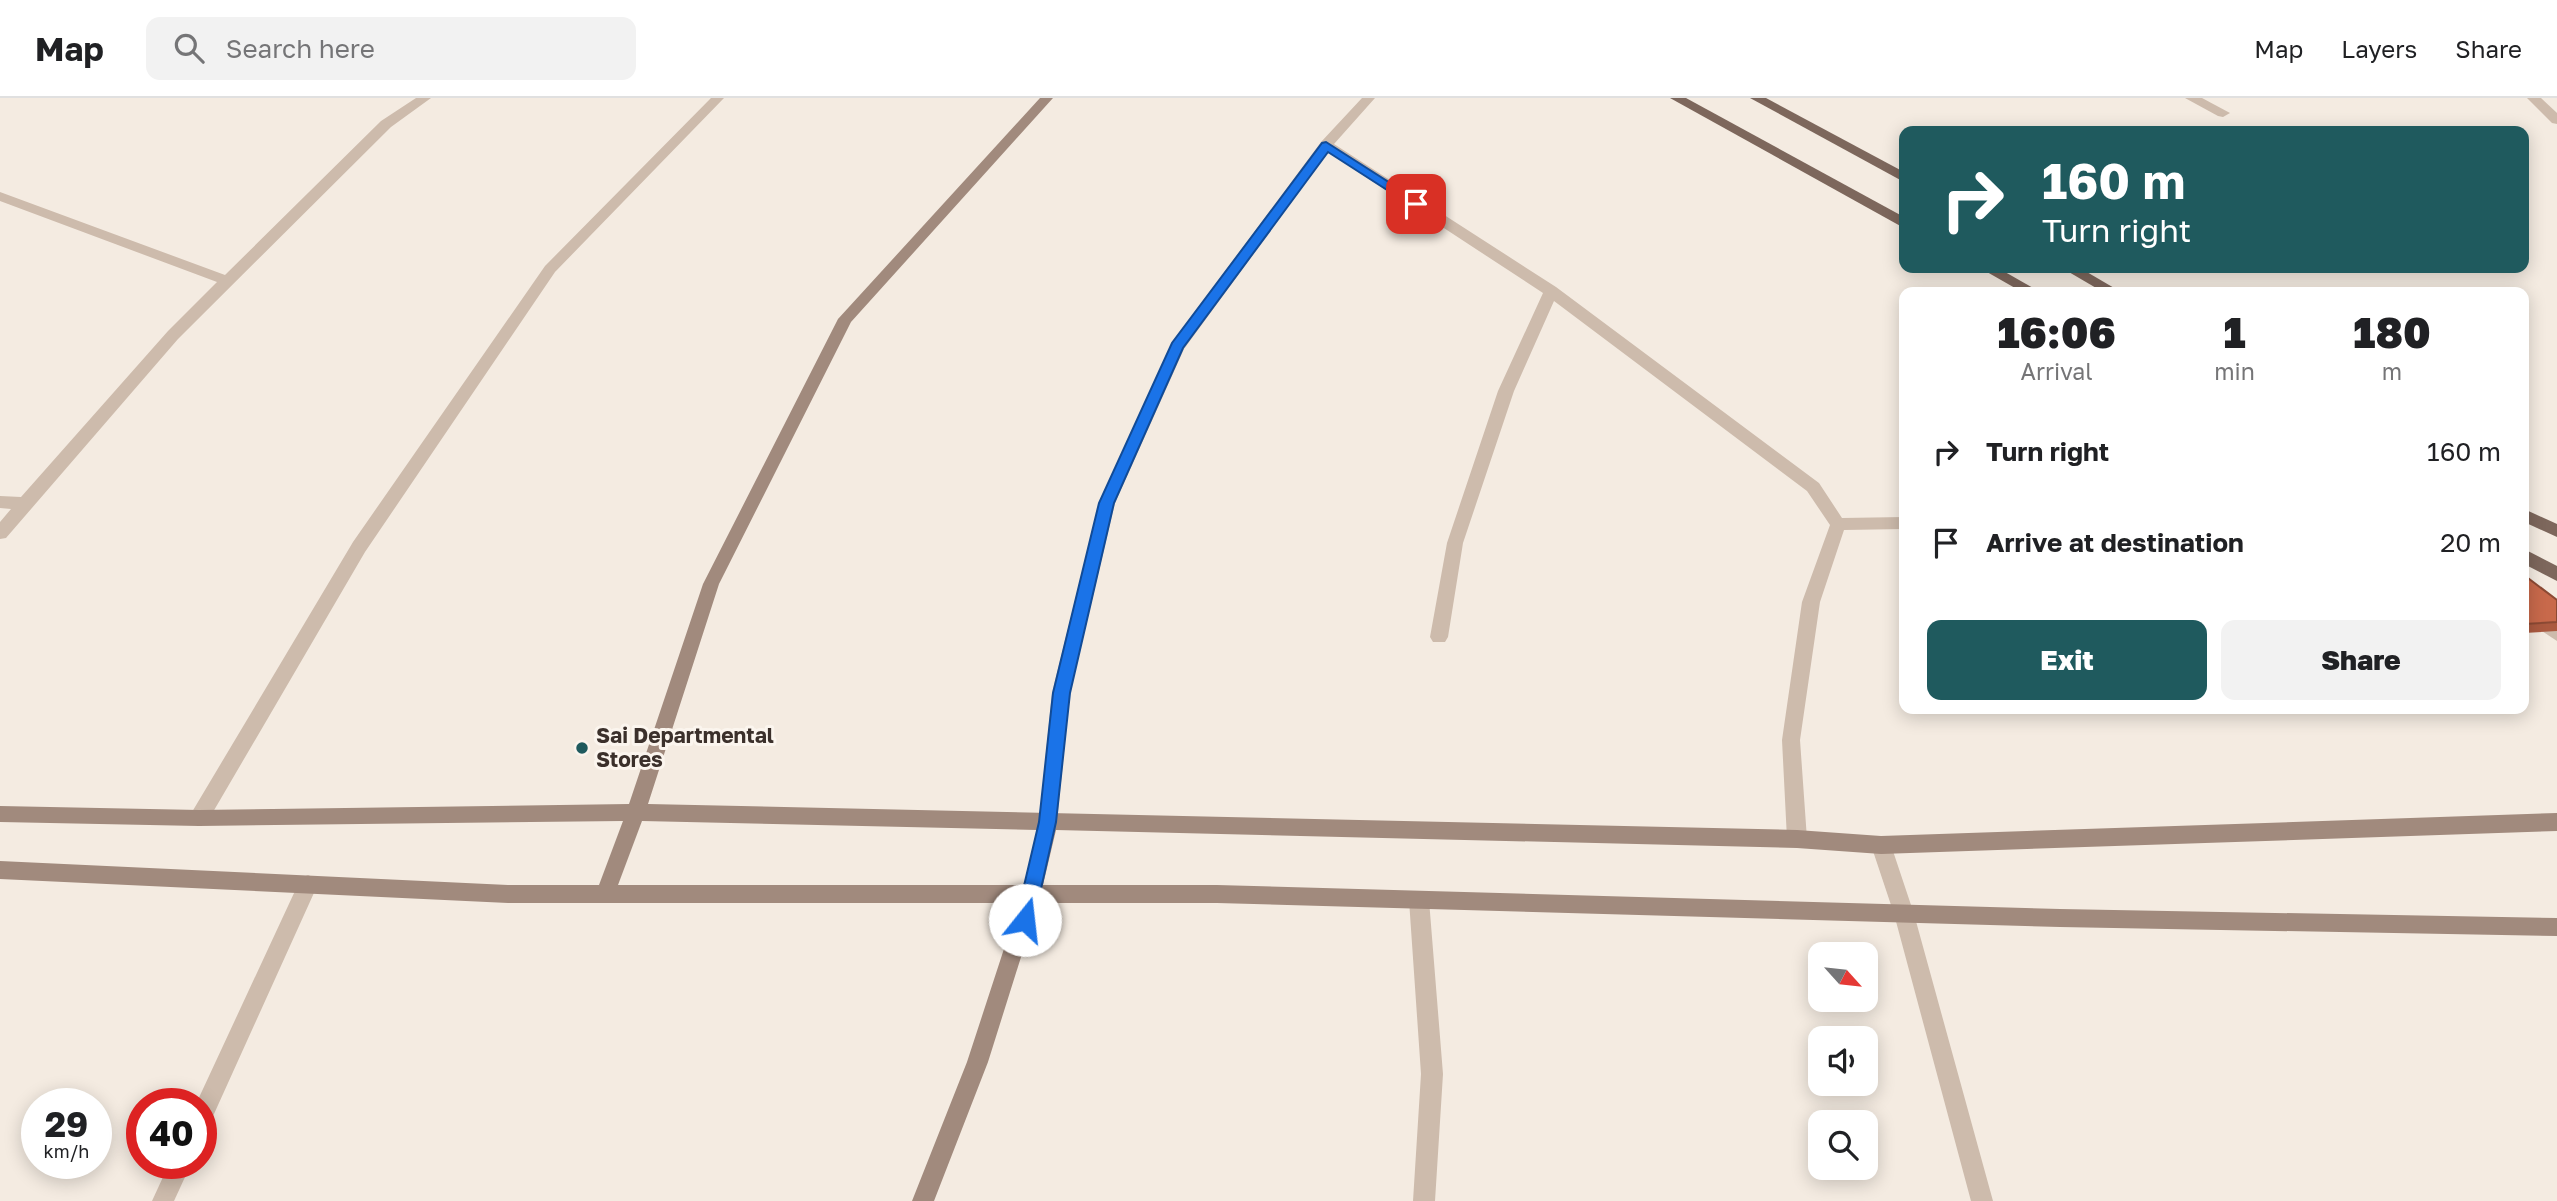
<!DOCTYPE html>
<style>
:root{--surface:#fff;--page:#f2f2f2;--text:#202124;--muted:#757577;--line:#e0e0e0;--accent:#1f5a5e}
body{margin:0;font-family:"Golos Text",sans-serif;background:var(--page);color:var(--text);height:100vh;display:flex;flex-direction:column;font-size:26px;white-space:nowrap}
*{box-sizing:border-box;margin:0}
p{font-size:23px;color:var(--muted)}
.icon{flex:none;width:38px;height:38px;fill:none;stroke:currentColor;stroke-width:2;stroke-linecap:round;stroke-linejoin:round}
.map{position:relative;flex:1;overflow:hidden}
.side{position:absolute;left:1899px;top:189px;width:630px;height:427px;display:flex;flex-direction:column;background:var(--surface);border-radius:14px;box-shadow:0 4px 18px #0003}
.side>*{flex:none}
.top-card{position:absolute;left:1899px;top:28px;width:630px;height:147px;border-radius:14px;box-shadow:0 4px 18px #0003;background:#1f5a5e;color:#fff;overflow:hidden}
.needle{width:46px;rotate:117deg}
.fabs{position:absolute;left:1808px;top:844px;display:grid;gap:14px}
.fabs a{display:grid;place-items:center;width:70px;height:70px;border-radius:14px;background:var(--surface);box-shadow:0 4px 18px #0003;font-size:35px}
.speed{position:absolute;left:21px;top:990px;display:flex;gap:14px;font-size:35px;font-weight:700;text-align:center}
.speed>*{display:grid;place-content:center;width:91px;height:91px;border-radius:50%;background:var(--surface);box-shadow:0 4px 18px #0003;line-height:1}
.speed small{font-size:18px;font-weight:400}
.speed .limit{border:10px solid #d22;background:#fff;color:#111}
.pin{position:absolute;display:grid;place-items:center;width:60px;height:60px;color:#fff;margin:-30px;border-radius:14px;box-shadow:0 4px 10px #0006}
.me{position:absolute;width:77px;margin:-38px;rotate:16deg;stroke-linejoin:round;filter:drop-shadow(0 0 5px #0008)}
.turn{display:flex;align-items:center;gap:24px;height:147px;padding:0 28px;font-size:32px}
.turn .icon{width:91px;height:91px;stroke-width:2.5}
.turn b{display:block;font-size:49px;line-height:60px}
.eta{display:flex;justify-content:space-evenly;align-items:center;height:119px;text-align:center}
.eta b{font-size:42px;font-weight:800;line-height:49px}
.cta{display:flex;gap:14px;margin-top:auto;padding:14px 28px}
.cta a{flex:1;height:80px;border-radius:14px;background:var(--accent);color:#fff;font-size:28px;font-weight:800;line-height:80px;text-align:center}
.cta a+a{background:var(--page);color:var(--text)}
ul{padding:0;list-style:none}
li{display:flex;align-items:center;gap:21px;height:91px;padding:0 28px}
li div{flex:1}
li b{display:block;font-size:26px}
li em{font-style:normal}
header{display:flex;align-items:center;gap:42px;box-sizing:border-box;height:98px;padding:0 35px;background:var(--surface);border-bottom:2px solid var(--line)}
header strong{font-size:33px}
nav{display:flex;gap:38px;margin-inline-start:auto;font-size:24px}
.search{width:490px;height:63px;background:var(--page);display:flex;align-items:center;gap:18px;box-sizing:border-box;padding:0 24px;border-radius:14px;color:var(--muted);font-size:26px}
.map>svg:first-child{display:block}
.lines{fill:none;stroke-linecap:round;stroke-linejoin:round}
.lane{fill:#cdbbac;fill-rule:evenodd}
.street{fill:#cdbbac;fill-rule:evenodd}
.secondary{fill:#a18a7d;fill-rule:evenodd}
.primary{fill:#7d675c;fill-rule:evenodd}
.wall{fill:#ac5a40}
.building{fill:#c8694b;stroke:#8c4a34;stroke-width:2}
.route{fill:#1a73e8;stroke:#114b97;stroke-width:2}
.poi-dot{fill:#1f5a5e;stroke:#fbf5ee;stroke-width:2.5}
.labels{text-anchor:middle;stroke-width:6;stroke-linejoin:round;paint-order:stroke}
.poi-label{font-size:21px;font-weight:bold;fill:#3b302b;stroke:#fbf5ee;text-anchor:start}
</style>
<header>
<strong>Map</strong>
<div class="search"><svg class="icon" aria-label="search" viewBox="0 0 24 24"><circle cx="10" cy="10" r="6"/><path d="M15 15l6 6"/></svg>Search here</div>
<nav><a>Map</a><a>Layers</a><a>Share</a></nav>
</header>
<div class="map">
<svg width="2557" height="1103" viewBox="0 0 2557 1103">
<rect width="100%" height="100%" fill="#f4ebe1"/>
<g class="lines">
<path class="lane" d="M2524 505 2557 527V543L2524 521Z"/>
<g class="street">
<path d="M416 0H431L391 29 178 241 6 440 0 441V424L11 411 0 410V398L21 399 168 233 217 184 0 103V94L225 177 381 23Z"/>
<path d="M711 0H724L555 174 365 454 206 726 199 728 192 726 190 720 192 714 353 444 545 168Z"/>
<path d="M1362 0H1375L1334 46 1556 189 1819 385 1842 420 1904 419V431L1844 432 1820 504 1800 642 1807 741 1804 747 1797 750 1790 747 1787 741 1782 642 1802 504 1830 427 1807 393 1554 203 1514 293 1463 445 1448 539 1445 544H1433L1430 539 1447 445 1498 293 1543 195 1328 54 1184 251 1115 405 1070 595 1057 724 1055 730 1048 733 1041 730 1039 724 1052 595 1099 405 1172 245 1321 44Z"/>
<path d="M2185 0H2202L2230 15 2223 19 2218 18Z"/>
<path d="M2527 0H2541L2557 15V26L2552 25Z"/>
<path d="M1881 738 1888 741 1891 747 1914 816 1993 1103H1971L1894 816 1871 747 1874 741Z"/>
<path d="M308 777 315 780 318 786 209 1027 201 1030V1006H196L301 780Z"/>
<path d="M1419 793 1426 796 1429 802 1443 976 1435 1103H1413L1421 976 1409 802 1412 796Z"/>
<path d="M169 1066H191L174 1103H152Z"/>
</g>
<path class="secondary" d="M1040 0H1053L851 224 719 486 648 706 1797 732 1881 738 2557 715V733L1881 756 1797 750 1056 732 1043 787H1217L2060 811 2557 820V838L2060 829 1217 805H1038L988 964 934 1103H912L967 964 1019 805H508L0 781V763L508 787H599L623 723 199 728 0 724V708L199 712 629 706 703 486 838 221ZM642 723 1037 732 1024 787H618Z"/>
<g class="primary">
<path d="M1670 0H1686L1904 119V130Z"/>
<path d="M1750 0H1766L1904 74V84Z"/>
<path d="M1980 170H1998L2040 194H2022Z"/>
<path d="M2062 170H2080L2121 194H2103Z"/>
<path d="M2524 411 2557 426V439L2524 424Z"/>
<path d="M2524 451 2557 468V483L2524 466Z"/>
</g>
</g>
<path class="wall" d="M2524 477 2557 502V533L2524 535Z"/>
<path class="building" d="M2524 477 2557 502V524L2524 526Z"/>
<path class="route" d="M1326 44 1423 106 1421 108H1412L1328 54 1183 250 1114 405 1070 595 1056 724 1034 822 1031 828 1025 831 1018 828 1016 822 1039 724 1053 595 1099 405 1172 245 1322 45Z"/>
<circle class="poi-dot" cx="582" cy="650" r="7"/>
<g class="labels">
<g class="poi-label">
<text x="596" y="645">Sai Departmental<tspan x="596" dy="24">Stores</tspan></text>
</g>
</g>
</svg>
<div class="fabs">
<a><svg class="needle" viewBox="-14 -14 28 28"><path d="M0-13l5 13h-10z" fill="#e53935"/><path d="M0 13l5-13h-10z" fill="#757577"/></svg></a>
<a><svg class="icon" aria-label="sound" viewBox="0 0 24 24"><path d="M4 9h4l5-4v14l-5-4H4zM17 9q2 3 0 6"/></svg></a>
<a><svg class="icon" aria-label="search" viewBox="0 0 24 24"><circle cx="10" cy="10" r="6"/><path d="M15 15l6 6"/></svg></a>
</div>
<div class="speed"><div>29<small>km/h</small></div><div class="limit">40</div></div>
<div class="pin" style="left:1416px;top:106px;background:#d93025"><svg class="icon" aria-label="arrive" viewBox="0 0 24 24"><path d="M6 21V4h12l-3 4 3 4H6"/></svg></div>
<svg class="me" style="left:1025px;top:822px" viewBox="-20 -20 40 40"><circle r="19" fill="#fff"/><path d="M0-13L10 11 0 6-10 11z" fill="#1a73e8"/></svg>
<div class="top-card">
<div class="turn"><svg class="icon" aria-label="right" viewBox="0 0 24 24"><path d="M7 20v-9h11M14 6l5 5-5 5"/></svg><div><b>160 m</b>Turn right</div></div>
</div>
<section class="side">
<div class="eta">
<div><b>16:06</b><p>Arrival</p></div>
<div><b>1</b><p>min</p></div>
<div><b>180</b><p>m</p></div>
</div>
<ul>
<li><svg class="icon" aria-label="right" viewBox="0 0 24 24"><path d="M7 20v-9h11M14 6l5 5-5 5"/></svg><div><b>Turn right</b></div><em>160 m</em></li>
<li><svg class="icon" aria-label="arrive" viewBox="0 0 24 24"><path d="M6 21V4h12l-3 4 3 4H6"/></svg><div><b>Arrive at destination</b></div><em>20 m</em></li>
</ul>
<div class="cta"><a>Exit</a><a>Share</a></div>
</section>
</div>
